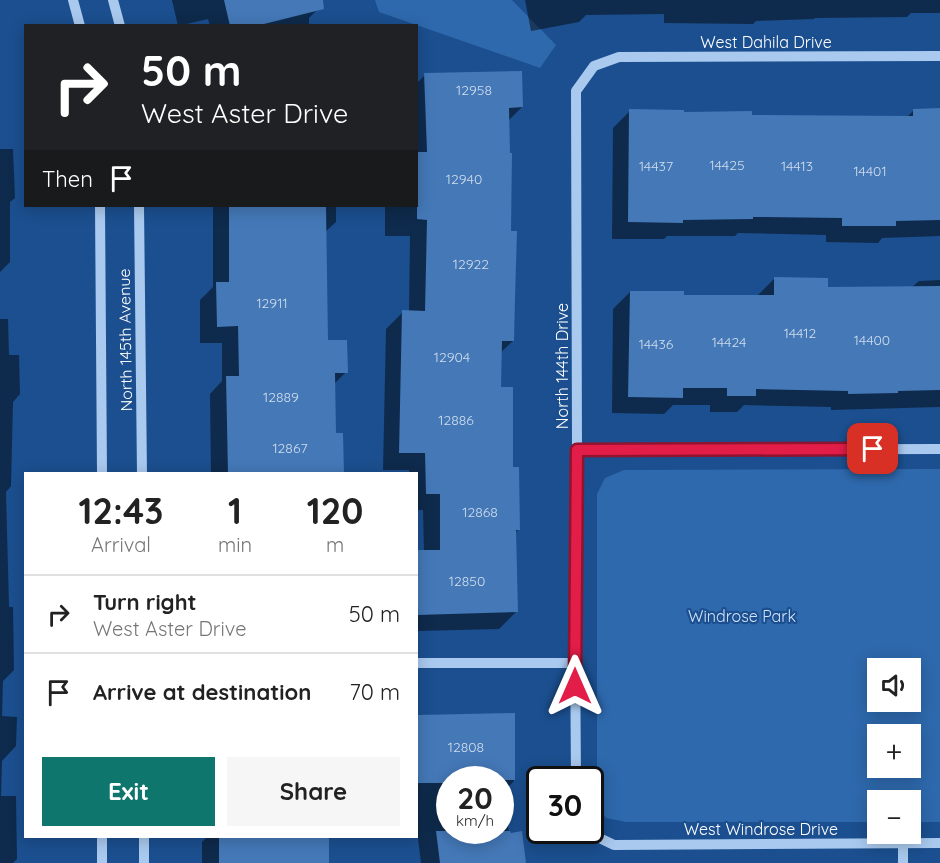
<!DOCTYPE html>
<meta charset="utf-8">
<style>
:root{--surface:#fff;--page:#f6f6f6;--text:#222;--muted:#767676;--line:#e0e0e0;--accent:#0f766e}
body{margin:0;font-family:Quicksand,sans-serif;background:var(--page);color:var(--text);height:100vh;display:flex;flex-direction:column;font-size:22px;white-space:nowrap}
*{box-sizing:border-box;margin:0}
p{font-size:20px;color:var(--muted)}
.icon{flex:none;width:33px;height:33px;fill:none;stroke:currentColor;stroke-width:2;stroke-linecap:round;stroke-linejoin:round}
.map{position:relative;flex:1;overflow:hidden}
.side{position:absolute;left:24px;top:472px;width:394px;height:366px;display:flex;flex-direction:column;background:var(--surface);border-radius:0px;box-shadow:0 3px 15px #0003}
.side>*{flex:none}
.top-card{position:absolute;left:24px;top:24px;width:394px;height:183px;border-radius:0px;box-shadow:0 3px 15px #0003;background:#202124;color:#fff;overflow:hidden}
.controls{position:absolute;left:867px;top:658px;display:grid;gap:12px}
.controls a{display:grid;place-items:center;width:54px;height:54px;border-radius:0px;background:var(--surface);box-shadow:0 3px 15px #0003;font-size:30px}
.speed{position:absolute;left:436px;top:766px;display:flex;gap:12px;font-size:30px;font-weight:700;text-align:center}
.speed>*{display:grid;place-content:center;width:78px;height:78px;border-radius:50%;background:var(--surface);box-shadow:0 3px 15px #0003;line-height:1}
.speed small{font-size:15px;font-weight:400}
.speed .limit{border:3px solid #111;border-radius:9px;background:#fff;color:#111}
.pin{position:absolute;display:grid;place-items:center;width:51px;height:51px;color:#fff;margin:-26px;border-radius:12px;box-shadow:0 3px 9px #0006}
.me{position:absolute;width:66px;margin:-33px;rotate:0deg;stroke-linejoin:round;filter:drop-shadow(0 0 4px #0008)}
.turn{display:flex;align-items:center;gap:21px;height:126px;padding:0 18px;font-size:27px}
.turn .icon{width:78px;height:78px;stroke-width:2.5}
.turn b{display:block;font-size:42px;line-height:51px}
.then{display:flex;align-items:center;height:57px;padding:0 18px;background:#0003;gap:12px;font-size:22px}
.eta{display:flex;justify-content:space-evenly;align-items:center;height:102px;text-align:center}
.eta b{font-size:36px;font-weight:700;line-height:42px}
.primary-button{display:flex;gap:12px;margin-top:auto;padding:12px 18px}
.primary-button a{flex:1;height:69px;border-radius:0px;background:var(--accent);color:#fff;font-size:24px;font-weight:700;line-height:69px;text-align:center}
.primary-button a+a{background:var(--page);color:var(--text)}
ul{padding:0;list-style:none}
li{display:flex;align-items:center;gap:18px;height:78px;padding:0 18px;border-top:2px solid var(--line)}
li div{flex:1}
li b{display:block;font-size:22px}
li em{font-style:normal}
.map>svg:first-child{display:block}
.green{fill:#2e69ad;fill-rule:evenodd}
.shadow{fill:#0007;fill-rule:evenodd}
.building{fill:#4478b7}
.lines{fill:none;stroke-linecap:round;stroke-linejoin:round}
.minor{stroke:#a9c9ee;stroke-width:10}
.route-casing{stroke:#92132f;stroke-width:15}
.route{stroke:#e11d48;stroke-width:10}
.labels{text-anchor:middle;stroke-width:4.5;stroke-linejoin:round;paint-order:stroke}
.number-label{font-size:14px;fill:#d0dded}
.street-label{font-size:16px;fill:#fff;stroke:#1b4f8f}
.park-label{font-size:16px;fill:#cfe3fa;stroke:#1b4f8f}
</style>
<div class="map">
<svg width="940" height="863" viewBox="0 0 940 863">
<rect width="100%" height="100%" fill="#1b4f8f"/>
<g class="green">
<path d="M375 0H512L556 45 540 68 379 12Z"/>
<path d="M940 469V822H911L910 801H878L877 822H626L606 818 597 806V494L605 478 624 470ZM878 669H910V702H878ZM878 735H910V768H878Z"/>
</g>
<g class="shadow">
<path d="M172 0H315L317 10 309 18V26H210L208 19 178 26Z"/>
<path d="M525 0H940V13H911L907 17 815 18 814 19 756 21 753 24 664 23V14L586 15 579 22 531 31Z"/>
<path d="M425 75 522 107 508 121 513 341 500 353V389L511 468 518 530 515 533 516 612 499 629 417 631V552H424L423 510H417V474H409V470H383L386 329 403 312H409L410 236H385V206H417V83Z"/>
<path d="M940 110V236L882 238 878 243 826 242V235L738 233 735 236H667L664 239H612L613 128 630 111 750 117 906 118 913 111Z"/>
<path d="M0 149H13L15 198 10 202V262L0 272Z"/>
<path d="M213 206H336V222L324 233 326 342 346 372 333 385 334 434 343 474H211L210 394 222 381V343H200V300L213 287Z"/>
<path d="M775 278 827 288 912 287 919 281 940 280V407L831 410V407L744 405 737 412H710V405H673L664 414 612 413 613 309 630 292 683 297 758 295Z"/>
<path d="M0 319H8L9 355H19L20 394 13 402 11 486 6 492 9 607H13L14 670 3 681 2 716 17 717 16 746 2 761 1 796H16L17 859 13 863H0Z"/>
<path d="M513 714 514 781 503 792 509 834 525 863H421L417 830V716ZM450 780H501V831H450Z"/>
<path d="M207 837H327L328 863H202V842Z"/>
</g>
<g class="building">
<path d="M224 0H323L324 9 256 26H230Z"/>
<path d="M522 71 523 107 509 108 510 153H512L511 231H517L515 299 514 341H502L501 387H513V467H519L520 530H516L518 612 417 615V550H440V494H426L425 453H399L402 310 425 311 427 220 417 219V152H427L424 73Z"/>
<path d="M940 108V220L896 221V226H842V218L753 217V219L683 220V223L628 222 629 109 684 110V112L752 111V115L913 116V109Z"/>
<path d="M229 206H326L328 340H347L348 373H335L336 433H343L344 474H228L226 376H239L238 326 217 327 216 282H229Z"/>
<path d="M774 277 828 278V287L940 286V390L898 391V393L848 394V391L756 389V396H727V388H683V398L628 397 630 291H684V295H774Z"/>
<path d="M515 713V780H450V783H417V715Z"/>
<path d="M436 831H510L511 833 522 831 526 863H440Z"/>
<rect x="219" y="837" width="110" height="26"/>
</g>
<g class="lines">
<g class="minor">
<path d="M73 0 80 26"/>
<path d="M113 0 120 26"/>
<path d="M100 206 102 474"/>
<path d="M139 206 142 474"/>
<path d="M577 450 940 449"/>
<path d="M417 663H575"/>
<path d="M576 780 575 641 577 450 576 91 594 66 619 57 940 56"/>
<path d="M585 831 614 845 940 843"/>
<path d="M102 837V863"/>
<path d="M144 837V863"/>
<path d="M903 844V863"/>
</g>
</g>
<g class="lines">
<defs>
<path id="route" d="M575 686 577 450 873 449"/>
</defs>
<use href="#route" class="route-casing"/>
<use href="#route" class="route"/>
</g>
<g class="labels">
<g class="number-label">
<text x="474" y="95">12958</text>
<text x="727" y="170">14425</text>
<text x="656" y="171">14437</text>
<text x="797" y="171">14413</text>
<text x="870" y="176">14401</text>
<text x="464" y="184">12940</text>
<text x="471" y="269">12922</text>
<text x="272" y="308">12911</text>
<text x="800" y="338">14412</text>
<text x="872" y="345">14400</text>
<text x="729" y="347">14424</text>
<text x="656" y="349">14436</text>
<text x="452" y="362">12904</text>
<text x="281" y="402">12889</text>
<text x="456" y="425">12886</text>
<text x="290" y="453">12867</text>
<text x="480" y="517">12868</text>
<text x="467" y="586">12850</text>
<text x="466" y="752">12808</text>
</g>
<g class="street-label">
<text x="766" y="48">West Dahila Drive</text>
<text transform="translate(125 340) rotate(-91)" y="6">North 145th Avenue</text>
<text transform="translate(562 366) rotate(-90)" y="6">North 144th Drive</text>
<text x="761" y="835">West Windrose Drive</text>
</g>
<g class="park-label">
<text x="742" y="622">Windrose Park</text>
</g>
</g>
</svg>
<div class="controls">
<a><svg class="icon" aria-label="sound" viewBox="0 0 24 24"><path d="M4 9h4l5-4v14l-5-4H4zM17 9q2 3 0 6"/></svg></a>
<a>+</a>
<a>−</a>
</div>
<div class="speed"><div>20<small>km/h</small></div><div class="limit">30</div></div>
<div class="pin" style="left:873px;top:449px;background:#d93025"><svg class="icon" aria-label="arrive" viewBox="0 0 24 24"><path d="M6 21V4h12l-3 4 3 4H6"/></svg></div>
<svg class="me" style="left:575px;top:686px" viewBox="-20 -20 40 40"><path d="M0-17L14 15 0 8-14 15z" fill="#e11d48" stroke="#fff" stroke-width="4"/></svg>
<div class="top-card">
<div class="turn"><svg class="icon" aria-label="right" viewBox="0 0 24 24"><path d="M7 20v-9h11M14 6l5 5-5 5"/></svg><div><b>50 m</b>West Aster Drive</div></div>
<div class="then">Then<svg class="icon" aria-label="arrive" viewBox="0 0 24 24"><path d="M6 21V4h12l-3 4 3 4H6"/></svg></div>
</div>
<section class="side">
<div class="eta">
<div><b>12:43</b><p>Arrival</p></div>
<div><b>1</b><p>min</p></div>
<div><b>120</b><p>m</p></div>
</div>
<ul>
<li><svg class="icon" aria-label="right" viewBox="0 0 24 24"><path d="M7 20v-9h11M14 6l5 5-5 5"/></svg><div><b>Turn right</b><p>West Aster Drive</p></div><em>50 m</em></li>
<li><svg class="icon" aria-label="arrive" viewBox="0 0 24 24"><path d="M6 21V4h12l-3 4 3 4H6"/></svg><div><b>Arrive at destination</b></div><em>70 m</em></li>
</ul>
<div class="primary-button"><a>Exit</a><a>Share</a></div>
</section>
</div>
